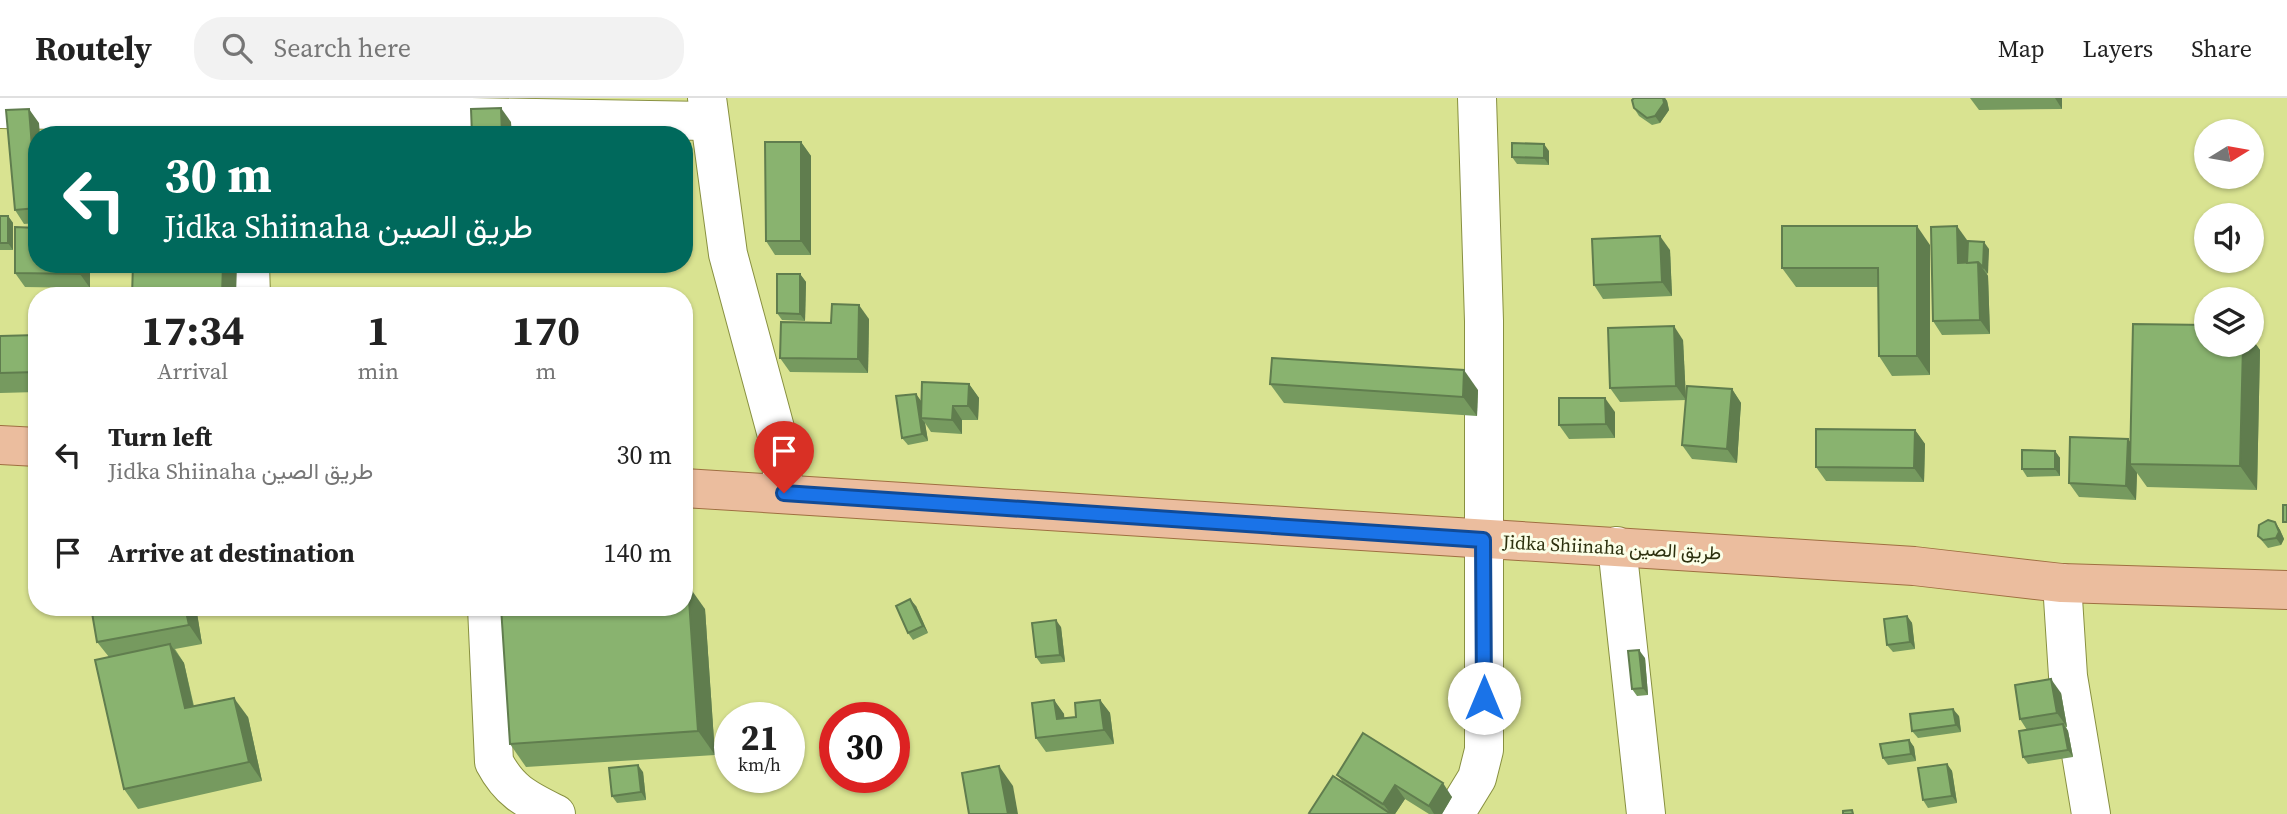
<!DOCTYPE html>
<meta charset="utf-8">
<style>
:root{--surface:#fff;--page:#f2f2f2;--text:#222;--muted:#767676;--line:#e0e0e0}
body{margin:0;font-family:"Source Serif 4",Vazirmatn,serif;background:var(--page);color:var(--text);height:100vh;display:flex;flex-direction:column;font-size:26px;white-space:nowrap}
*{box-sizing:border-box;margin:0}
p{font-size:23px;color:var(--muted)}
.icon{flex:none;width:38px;height:38px;fill:none;stroke:currentColor;stroke-width:2;stroke-linecap:round;stroke-linejoin:round}
.map{position:relative;flex:1;overflow:hidden}
.drawer{position:absolute;left:28px;top:189px;width:665px;height:329px;display:flex;flex-direction:column;background:var(--surface);border-radius:28px;box-shadow:0 2px 5px #0004}
.drawer>*{flex:none}
.hud{position:absolute;left:28px;top:28px;width:665px;height:147px;border-radius:28px;box-shadow:0 2px 5px #0004;background:#00695c;color:#fff;overflow:hidden}
.needle{width:46px;rotate:79deg}
.fabs{position:absolute;left:2194px;top:21px;display:grid;gap:14px}
.fabs a{display:grid;place-items:center;width:70px;height:70px;border-radius:50%;background:var(--surface);box-shadow:0 2px 5px #0004;font-size:35px}
.speed{position:absolute;left:714px;top:604px;display:flex;gap:14px;font-size:35px;font-weight:700;text-align:center}
.speed>*{display:grid;place-content:center;width:91px;height:91px;border-radius:50%;background:var(--surface);box-shadow:0 2px 5px #0004;line-height:1}
.speed small{font-size:18px;font-weight:400}
.speed .limit{border:10px solid #d22;background:#fff;color:#111}
.pin{position:absolute;display:grid;place-items:center;width:60px;height:60px;color:#fff;margin:-72px -30px;border-radius:50% 50% 50% 0;rotate:-45deg;box-shadow:0 0 7px #0007}
.pin .icon{rotate:45deg}
.me{position:absolute;width:77px;margin:-38px;rotate:0deg;stroke-linejoin:round;filter:drop-shadow(0 0 5px #0008)}
.turn{display:flex;align-items:center;gap:24px;height:147px;padding:0 21px;font-size:32px}
.turn .icon{width:91px;height:91px;stroke-width:2.5}
.turn b{display:block;font-size:49px;line-height:60px}
.eta{display:flex;justify-content:space-evenly;align-items:center;height:119px;text-align:center}
.eta b{font-size:42px;font-weight:700;line-height:49px}
ul{padding:0;list-style:none}
li{display:flex;align-items:center;gap:21px;height:98px;padding:0 21px}
li div{flex:1}
li b{display:block;font-size:26px}
li em{font-style:normal}
header{display:flex;align-items:center;gap:42px;box-sizing:border-box;height:98px;padding:0 35px;background:var(--surface);border-bottom:2px solid var(--line)}
header strong{font-size:33px}
nav{display:flex;gap:38px;margin-inline-start:auto;font-size:24px}
.search{width:490px;height:63px;background:var(--page);display:flex;align-items:center;gap:18px;box-sizing:border-box;padding:0 24px;border-radius:28px;color:var(--muted);font-size:26px}
.map>svg:first-child{display:block}
.lines{fill:none;stroke-linecap:round;stroke-linejoin:round}
.minor-casing{stroke:#889040;stroke-width:40}
.major-casing{stroke:#9f6f41;stroke-width:40}
.minor{stroke:#fff;stroke-width:38}
.major{stroke:#ebbd9e;stroke-width:38}
.wall{fill:#769a5f}
.shaded-wall{fill:#607d4e}
.building{fill:#89b36f;stroke:#607d4e;stroke-width:2}
.route-casing{stroke:#114b97;stroke-width:18}
.route{stroke:#1a73e8;stroke-width:12}
.labels{text-anchor:middle;stroke-width:6;stroke-linejoin:round;paint-order:stroke}
.street-label{font-size:19px;fill:#2c300e;stroke:#fbfee7}
</style>
<header>
<strong>Routely</strong>
<div class="search"><svg class="icon" aria-label="search" viewBox="0 0 24 24"><circle cx="10" cy="10" r="6"/><path d="M15 15l6 6"/></svg>Search here</div>
<nav><a>Map</a><a>Layers</a><a>Share</a></nav>
</header>
<div class="map">
<svg width="2287" height="716" viewBox="0 0 2287 716">
<rect width="100%" height="100%" fill="#d9e391"/>
<g class="lines">
<defs>
<g id="minor">
<path d="M707 0 728 156 779 345 784 395"/>
<path d="M0 11 707 23"/>
<path d="M250 166 251 198"/>
<path d="M1617 448 1646 716"/>
<path d="M2062 485 2068 578 2091 716"/>
<path d="M487 509 494 664C510 694 526 701 556 716"/>
<path d="M1455 716 1477 680 1484 652V223L1477 0"/>
</g>
<g id="major">
<path d="M0 347 37 349"/>
<path d="M684 390 1914 468 2062 485 2287 492"/>
</g>
</defs>
<use href="#minor" class="minor-casing"/>
<use href="#major" class="major-casing"/>
<use href="#minor" class="minor"/>
<use href="#major" class="major"/>
</g>
<g class="wall">
<path d="M1634 0H1665L1667 3 1669 12 1660 25 1652 27 1639 18 1634 10Z"/>
<path d="M1970 0H2062V11L1979 12Z"/>
<path d="M39 25 37 37V125L24 126 15 112Z"/>
<path d="M801 44 811 58V157H775L766 143Z"/>
<path d="M1549 53V67L1517 66 1512 59Z"/>
<path d="M0 118H8L13 125V152H0Z"/>
<path d="M1967 142V161L1989 151 1987 176 1988 178 1990 236 1942 237 1933 223Z"/>
<path d="M1930 147V277L1892 278 1879 258 1878 189H1796L1782 170Z"/>
<path d="M1670 152 1672 198 1603 201 1594 187Z"/>
<path d="M37 166H90V190L25 189 15 175Z"/>
<path d="M800 176 806 184 805 223 782 222 777 215Z"/>
<path d="M869 221 868 275 790 274 780 260 831 225Z"/>
<path d="M37 237V294L0 295V238Z"/>
<path d="M2252 241 2260 252 2257 392 2147 389 2137 375 2136 402 2079 399 2069 385 2128 341 2131 345 2252 247Z"/>
<path d="M1683 242 1686 302 1620 304 1610 290Z"/>
<path d="M969 286 979 300 978 322H962V336L931 334 925 325 928 343 908 347 902 340 916 296 921 303 922 307Z"/>
<path d="M1270 286 1478 292 1477 318 1284 305Z"/>
<path d="M1732 291 1741 305 1737 365 1692 361 1682 347Z"/>
<path d="M1615 314V340L1569 341 1559 327Z"/>
<path d="M1915 332 1925 346 1924 384 1826 383 1816 369Z"/>
<path d="M2055 353 2060 360V378L2027 379 2022 371Z"/>
<path d="M2275 424 2280 432 2284 441 2281 447 2268 450 2258 438Z"/>
<path d="M916 508 928 535 913 542 908 535Z"/>
<path d="M196 509 202 546 175 551 184 565 194 608 248 619 262 683 138 711 124 691 109 559 97 544Z"/>
<path d="M705 511 715 657 526 669 510 646Z"/>
<path d="M1907 518 1912 525 1915 551 1893 554 1887 547Z"/>
<path d="M1061 529 1065 564 1041 566 1036 559Z"/>
<path d="M1645 560 1648 597 1637 598 1632 591Z"/>
<path d="M2061 595 2067 629H2066L2068 633 2073 659 2028 666 2023 659 2027 632 2020 621Z"/>
<path d="M1054 602 1064 616V620L1076 619 1100 602 1110 615 1114 646 1046 654 1036 640Z"/>
<path d="M1959 618 1961 634 1918 640 1912 633Z"/>
<path d="M1363 635 1452 699 1442 716H1429L1405 701 1395 716H1310L1342 683 1337 677Z"/>
<path d="M1909 642 1914 649 1916 663 1888 667 1883 660Z"/>
<path d="M1947 666 1952 673 1957 705 1928 710 1923 702Z"/>
<path d="M643 674 646 702 617 705 612 698Z"/>
</g>
<g class="shaded-wall">
<path d="M1663 0H1665L1667 3 1669 12 1660 25 1655 18Z"/>
<path d="M2055 0H2062V11Z"/>
<path d="M501 10 511 24 512 37H502Z"/>
<path d="M29 11 39 25 40 37H37V55L32 49Z"/>
<path d="M801 44 811 58V157L801 143Z"/>
<path d="M1544 46 1549 53V67L1544 60Z"/>
<path d="M8 118 13 125V152L8 145Z"/>
<path d="M1917 128 1930 147V277L1917 258Z"/>
<path d="M1957 128 1967 142 1968 179 1958 165Z"/>
<path d="M1660 138 1670 152 1672 198 1662 184Z"/>
<path d="M1984 144 1989 151 1988 176 1983 169Z"/>
<path d="M1978 164 1988 178 1990 236 1980 222Z"/>
<path d="M80 166H90V190L80 176Z"/>
<path d="M223 166H237L236 198H222Z"/>
<path d="M800 176 806 184 805 223 800 216Z"/>
<path d="M859 207 869 221 868 275 858 261Z"/>
<path d="M1674 228 1683 242 1686 302 1676 288Z"/>
<path d="M2252 241 2260 252 2257 392 2240 368 2243 247H2252Z"/>
<path d="M1464 272 1478 292 1477 318 1463 299Z"/>
<path d="M969 286 979 300 978 322 968 308Z"/>
<path d="M1732 291 1741 305 1737 365 1727 351Z"/>
<path d="M916 296 921 303 924 320H921L925 325 928 343 922 336Z"/>
<path d="M1605 300 1615 314V340L1606 326Z"/>
<path d="M953 308 962 322V336L952 322Z"/>
<path d="M1915 332 1925 346 1924 384 1914 370Z"/>
<path d="M2128 341 2138 355 2130 366 2137 375 2136 402 2126 388Z"/>
<path d="M2055 353 2060 360V378L2055 371Z"/>
<path d="M2275 424 2280 432 2284 441 2281 447 2276 440Z"/>
<path d="M688 487 705 511 715 657 698 633Z"/>
<path d="M910 501 916 508 928 535 923 528Z"/>
<path d="M185 509H196L202 546 189 527Z"/>
<path d="M1907 518 1912 525 1915 551 1910 544Z"/>
<path d="M1056 522 1061 529 1065 564 1060 557Z"/>
<path d="M170 546 184 565 198 630 185 610Z"/>
<path d="M1639 552 1645 560 1648 597 1643 590Z"/>
<path d="M2051 581 2061 595 2067 629 2057 615Z"/>
<path d="M234 600 248 619 262 683 249 664Z"/>
<path d="M1054 602 1064 616 1066 635 1057 621Z"/>
<path d="M1100 602 1110 615 1114 646 1104 632Z"/>
<path d="M1953 611 1959 618 1961 634 1956 627Z"/>
<path d="M2063 626 2068 633 2073 659 2068 652Z"/>
<path d="M1909 642 1914 649 1916 663 1911 656Z"/>
<path d="M1947 666 1952 673 1957 705 1952 698Z"/>
<path d="M638 667 643 674 646 702 641 694Z"/>
<path d="M999 668 1013 688 1018 716H1008Z"/>
<path d="M1443 685 1452 699 1442 716H1434L1429 708Z"/>
<path d="M1395 687 1405 701 1395 716H1391L1383 706Z"/>
</g>
<g class="building">
<path d="M1634 0H1663L1664 5 1655 18 1647 20 1634 10 1632 2Z"/>
<path d="M501 10 502 37H472L471 11Z"/>
<path d="M29 11 32 49 37 48V110L15 112 6 12Z"/>
<rect x="447" y="36" width="22" height="1"/>
<path d="M765 44H801V143H766Z"/>
<path d="M1512 45 1544 46V60L1512 59Z"/>
<rect x="0" y="118" width="8" height="27"/>
<path d="M1782 128H1917V258H1879L1878 170H1782Z"/>
<path d="M1957 128 1958 165 1978 164 1980 222 1933 223 1931 129Z"/>
<path d="M15 129 37 130V166H80V176L15 175Z"/>
<path d="M1660 138 1662 184 1594 187 1592 141Z"/>
<path d="M1968 143 1984 144 1983 169 1978 164 1967 165Z"/>
<path d="M133 166H223L222 198H132Z"/>
<path d="M777 176H800V216L777 215Z"/>
<path d="M832 206 859 207 858 261 780 260 781 224 831 225Z"/>
<path d="M2133 226 2207 227V247H2243L2240 368 2130 366Z"/>
<path d="M1674 228 1676 288 1610 290 1608 230Z"/>
<path d="M37 237V274L0 275V238Z"/>
<path d="M1272 260 1464 272 1463 299 1270 286Z"/>
<path d="M922 284 969 286 968 308H953L952 322 921 320Z"/>
<path d="M1687 288 1732 291 1727 351 1682 347Z"/>
<path d="M916 296 922 336 902 340 896 298Z"/>
<path d="M1559 300H1605L1606 326 1559 327Z"/>
<path d="M1816 331 1915 332 1914 370 1816 369Z"/>
<path d="M2070 339 2128 341 2126 388 2069 385Z"/>
<path d="M2022 352 2055 353V371H2022Z"/>
<rect x="2283" y="407" width="4" height="17"/>
<path d="M2268 422 2275 424 2279 434 2276 440 2263 442 2258 438 2259 427Z"/>
<path d="M688 487 698 633 510 646 501 509H684V488Z"/>
<path d="M910 501 923 528 908 535 896 508Z"/>
<path d="M91 509H185L189 527 97 544Z"/>
<path d="M1907 518 1910 544 1887 547 1884 521Z"/>
<path d="M1056 522 1060 557 1036 559 1032 525Z"/>
<path d="M170 546 185 610 234 600 249 664 124 691 95 562Z"/>
<path d="M1639 552 1643 590 1632 591 1628 553Z"/>
<path d="M2051 581 2057 615 2020 621 2015 587Z"/>
<path d="M1054 602 1057 621 1076 619 1075 605 1100 602 1104 632 1036 640 1032 605Z"/>
<path d="M1953 611 1956 627 1912 633 1910 616Z"/>
<path d="M2063 626 2068 652 2023 659 2019 633Z"/>
<path d="M1363 635 1443 685 1429 708 1395 687 1383 706 1337 677Z"/>
<path d="M1909 642 1911 656 1883 660 1880 646Z"/>
<path d="M1947 666 1952 698 1923 702 1918 670Z"/>
<path d="M638 667 641 694 612 698 609 670Z"/>
<path d="M999 668 1008 716H969L962 675Z"/>
<path d="M1333 678 1391 716H1311L1309 715Z"/>
<path d="M1852 712 1853 716H1843V713Z"/>
</g>
<g class="lines">
<defs>
<path id="route" d="M784 395 1483 442 1484 600"/>
</defs>
<use href="#route" class="route-casing"/>
<use href="#route" class="route"/>
</g>
<g class="labels">
<g class="street-label">
<text transform="translate(1612 449) rotate(3)" y="7">Jidka Shiinaha طريق الصين</text>
</g>
</g>
</svg>
<div class="fabs">
<a><svg class="needle" viewBox="-14 -14 28 28"><path d="M0-13l5 13h-10z" fill="#e53935"/><path d="M0 13l5-13h-10z" fill="#767676"/></svg></a>
<a><svg class="icon" aria-label="sound" viewBox="0 0 24 24"><path d="M4 9h4l5-4v14l-5-4H4zM17 9q2 3 0 6"/></svg></a>
<a><svg class="icon" aria-label="layers" viewBox="0 0 24 24"><path d="M12 4l9 5-9 5-9-5zM3 14l9 5 9-5"/></svg></a>
</div>
<div class="speed"><div>21<small>km/h</small></div><div class="limit">30</div></div>
<div class="pin" style="left:784px;top:395px;background:#d93025"><svg class="icon" aria-label="arrive" viewBox="0 0 24 24"><path d="M6 21V4h12l-3 4 3 4H6"/></svg></div>
<svg class="me" style="left:1484px;top:600px" viewBox="-20 -20 40 40"><circle r="19" fill="#fff"/><path d="M0-13L10 11 0 6-10 11z" fill="#1a73e8"/></svg>
<div class="hud">
<div class="turn"><svg class="icon" aria-label="left" viewBox="0 0 24 24"><path d="M17 20v-9H6M10 6l-5 5 5 5"/></svg><div><b>30 m</b>Jidka Shiinaha طريق الصين</div></div>
</div>
<section class="drawer">
<div class="eta">
<div><b>17:34</b><p>Arrival</p></div>
<div><b>1</b><p>min</p></div>
<div><b>170</b><p>m</p></div>
</div>
<ul>
<li><svg class="icon" aria-label="left" viewBox="0 0 24 24"><path d="M17 20v-9H6M10 6l-5 5 5 5"/></svg><div><b>Turn left</b><p>Jidka Shiinaha طريق الصين</p></div><em>30 m</em></li>
<li><svg class="icon" aria-label="arrive" viewBox="0 0 24 24"><path d="M6 21V4h12l-3 4 3 4H6"/></svg><div><b>Arrive at destination</b></div><em>140 m</em></li>
</ul>
</section>
</div>
